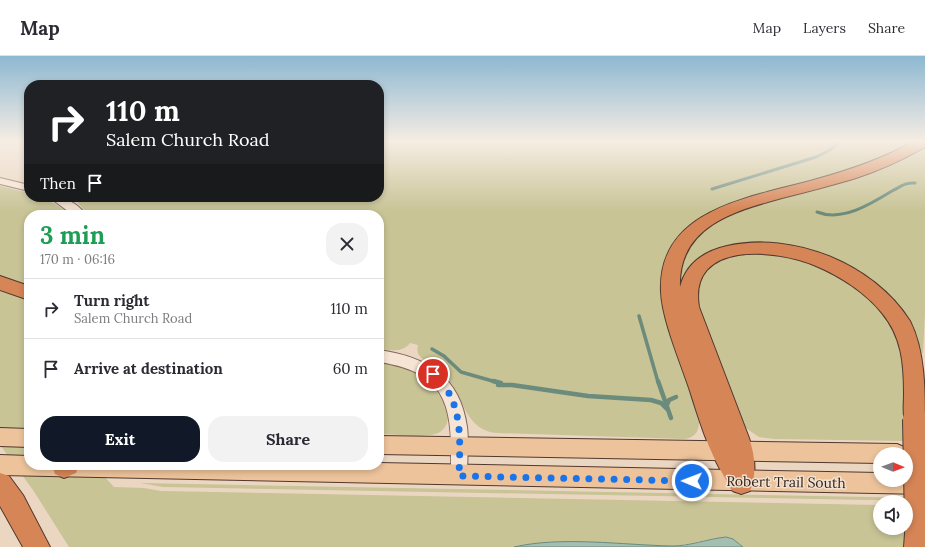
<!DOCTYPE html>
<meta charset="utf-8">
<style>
:root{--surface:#fff;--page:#f2f2f3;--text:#2b2b33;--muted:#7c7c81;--line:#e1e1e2;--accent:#111827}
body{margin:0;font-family:Lora,serif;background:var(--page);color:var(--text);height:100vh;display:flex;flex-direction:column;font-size:15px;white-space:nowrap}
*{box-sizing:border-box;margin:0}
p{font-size:13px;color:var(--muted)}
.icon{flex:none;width:22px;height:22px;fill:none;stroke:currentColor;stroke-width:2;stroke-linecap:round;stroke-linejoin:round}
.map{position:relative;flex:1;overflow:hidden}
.details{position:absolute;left:24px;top:154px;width:360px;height:260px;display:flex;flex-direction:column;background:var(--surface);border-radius:16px;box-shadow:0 2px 6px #0003}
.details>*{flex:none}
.guide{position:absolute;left:24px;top:24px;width:360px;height:122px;border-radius:16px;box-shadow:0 2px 6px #0003;background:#202124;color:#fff;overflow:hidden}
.needle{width:26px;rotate:91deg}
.fabs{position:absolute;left:873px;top:391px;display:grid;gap:8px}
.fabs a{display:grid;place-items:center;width:40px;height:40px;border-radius:50%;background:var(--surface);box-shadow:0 2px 6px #0003;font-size:20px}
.pin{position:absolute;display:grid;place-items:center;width:34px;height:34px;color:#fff;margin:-17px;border:2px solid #fff;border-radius:50%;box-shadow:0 1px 4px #0007}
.me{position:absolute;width:44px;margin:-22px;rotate:271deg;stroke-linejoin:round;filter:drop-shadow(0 0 3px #0008)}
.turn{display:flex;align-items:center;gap:14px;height:84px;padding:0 16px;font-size:18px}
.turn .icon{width:52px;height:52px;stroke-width:2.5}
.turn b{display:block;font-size:28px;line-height:34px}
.then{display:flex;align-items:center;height:38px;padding:0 16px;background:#0003;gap:8px;font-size:15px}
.round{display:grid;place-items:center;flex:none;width:42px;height:42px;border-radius:16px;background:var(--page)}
.summary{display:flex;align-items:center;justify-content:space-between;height:68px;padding:0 16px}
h1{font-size:24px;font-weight:800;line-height:30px;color:#1e9e55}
.button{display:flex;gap:8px;margin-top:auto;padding:8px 16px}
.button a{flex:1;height:46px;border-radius:16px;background:var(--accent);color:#fff;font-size:16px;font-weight:800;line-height:46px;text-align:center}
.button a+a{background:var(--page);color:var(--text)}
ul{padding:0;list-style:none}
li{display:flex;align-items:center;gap:12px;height:60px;padding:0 16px;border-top:1px solid var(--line)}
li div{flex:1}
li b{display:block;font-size:15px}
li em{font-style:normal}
header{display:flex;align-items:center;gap:24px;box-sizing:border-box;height:56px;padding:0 20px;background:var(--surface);border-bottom:1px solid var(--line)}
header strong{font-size:19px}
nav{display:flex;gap:22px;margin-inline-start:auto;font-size:14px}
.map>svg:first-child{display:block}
.green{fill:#c8c496}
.water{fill:#a4beb1;stroke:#6b8b7d}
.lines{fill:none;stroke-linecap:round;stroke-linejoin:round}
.stream-far2{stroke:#6b8b7d;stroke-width:3}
.stream-far1{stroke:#6b8b7d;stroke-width:3.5}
.stream{stroke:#6b8b7d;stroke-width:4.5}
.minor-casing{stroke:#83685a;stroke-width:2}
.tertiary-casing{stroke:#83685a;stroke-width:2}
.primary-casing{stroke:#51382e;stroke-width:2}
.motorway-casing{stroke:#51382e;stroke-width:2}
.minor{fill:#f6e5d4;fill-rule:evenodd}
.tertiary{fill:#f6e5d4;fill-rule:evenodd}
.primary{fill:#edc39b;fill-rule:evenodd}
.motorway{fill:#d68556;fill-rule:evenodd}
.motorway-bridge-casing{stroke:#51382e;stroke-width:26;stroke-linecap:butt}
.motorway-bridge{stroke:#d68556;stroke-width:24}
.route{stroke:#1a73e8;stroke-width:7;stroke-dasharray:0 12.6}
.labels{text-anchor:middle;stroke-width:3;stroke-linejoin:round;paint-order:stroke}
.near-street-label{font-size:14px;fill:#34241d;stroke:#f3e2d0}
</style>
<header>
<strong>Map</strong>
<nav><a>Map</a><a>Layers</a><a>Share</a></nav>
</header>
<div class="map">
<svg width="925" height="491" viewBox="0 0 925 491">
<rect width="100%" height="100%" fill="#ebd7c1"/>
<g class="green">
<path d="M379 86H916L871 107 711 157 692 169 676 185 670 196 664 214V253L699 366C699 376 694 382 684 383L498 377C461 375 464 332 438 312 429 306 414 303 418 289L410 287C403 297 390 294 379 293V159H89L78 147 82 141H379Z"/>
<path d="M925 91V257L923 297 918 296 857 219 743 188 717 194 678 247 679 206 699 176 733 157 879 112 903 103Z"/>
<path d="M0 130 29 137V141C45 141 58 148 70 159H29V230L0 220Z"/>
<path d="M768 196 813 206 872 241 898 278 904 303 905 385 774 383 759 381 743 370 696 243 702 219 711 208 729 200Z"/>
<path d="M0 231 29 241V409H94L114 431 144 432 161 435 880 449V472H905L904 491H743C740 488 736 484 731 482 719 479 688 489 673 490 620 491 566 479 513 491H69L33 434 0 389Z"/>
<path d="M379 307C392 308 405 310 417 317 433 325 462 362 440 376 429 383 393 378 379 378Z"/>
<path d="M140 427 925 442V445L163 431Z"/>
</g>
<path class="water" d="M726 481 733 483 743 491H514C562 480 622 489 672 490 690 490 707 483 726 481Z"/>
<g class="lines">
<g class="stream-far2">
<path d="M712 133 816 101 830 94 839 86"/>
<path d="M817 156C842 166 871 148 892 135 900 131 906 126 915 127"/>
</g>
<g class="stream-far1">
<path d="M639 260 658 326"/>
<path d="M432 293 444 300 461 316 496 326"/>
</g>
<g class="stream">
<path d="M493 325 501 327"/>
<path d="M658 325 671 362"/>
<path d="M498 329H512L588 340 651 344 661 347 667 353"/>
<path d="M666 351 669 344 676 341"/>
</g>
<defs>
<path id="minor" d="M69 141H79L68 149H62V145Z"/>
<g id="tertiary">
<path d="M0 122 29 129V135L0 128Z"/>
<path d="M49 141C64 141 77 146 86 159H73Z"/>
<path d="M379 294C427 301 460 320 467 371 469 387 467 404 467 420L465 426 459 428 453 426 451 420C452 357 453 317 379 306Z"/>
</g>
<g id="primary">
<path d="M0 372 29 373V391L0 390Z"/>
<path d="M379 380 897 388 904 391 907 398 906 401V398H880V407L379 398Z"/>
<path d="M0 399 29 400V409H379V407L880 417V424H906V417L925 418V438L0 419Z"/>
</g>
<g id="motorway">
<path d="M913 86H925V91C902 104 878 115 853 123 829 130 806 136 782 142 735 155 678 170 680 231 686 207 705 195 727 190 793 175 874 208 910 265 925 295 925 333 925 366L923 370 915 373 907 370C902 360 904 349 904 338 904 308 902 281 882 257 866 237 840 220 816 210 776 193 688 184 699 251L749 382C755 399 757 418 750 435L741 438C739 437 735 436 733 435 729 432 727 426 725 422 708 394 699 363 689 332 680 305 662 263 661 236 657 151 755 141 817 123 850 114 882 103 913 86Z"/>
<path d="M0 220 29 230V244L0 234Z"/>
<path d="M52 409H79L76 417 64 422 55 418Z"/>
<path d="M0 417 9 420 23 439 50 491H23L0 450Z"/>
<path d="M917 455 925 458V491H904L906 463 908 459Z"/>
</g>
</defs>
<use href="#minor" class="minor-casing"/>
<use href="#tertiary" class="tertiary-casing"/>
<use href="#primary" class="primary-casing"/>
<use href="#motorway" class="motorway-casing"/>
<use href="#minor" class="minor"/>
<use href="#tertiary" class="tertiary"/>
<use href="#primary" class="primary"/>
<use href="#motorway" class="motorway"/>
<defs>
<path id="motorway-bridge" d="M915 363 917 468"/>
</defs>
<use href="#motorway-bridge" class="motorway-bridge-casing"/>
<use href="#motorway-bridge" class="motorway-bridge"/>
</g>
<linearGradient id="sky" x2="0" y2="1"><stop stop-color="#8db8d2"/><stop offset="0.55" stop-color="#f6ede3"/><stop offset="1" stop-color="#f6ede3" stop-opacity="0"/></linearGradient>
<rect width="925" height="155" fill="url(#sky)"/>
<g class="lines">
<path class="route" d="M433 318C464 344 460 384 459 420L692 425"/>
</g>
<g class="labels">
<g class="near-street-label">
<text transform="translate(786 426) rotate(1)" y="5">Robert Trail South</text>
</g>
</g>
</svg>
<div class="fabs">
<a><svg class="needle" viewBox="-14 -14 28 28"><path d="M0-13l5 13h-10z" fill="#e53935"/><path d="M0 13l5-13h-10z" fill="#7c7c81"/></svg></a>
<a><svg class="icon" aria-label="sound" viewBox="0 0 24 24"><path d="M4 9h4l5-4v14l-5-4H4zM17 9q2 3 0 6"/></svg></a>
</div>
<div class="pin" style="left:433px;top:318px;background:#d93025"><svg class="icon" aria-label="arrive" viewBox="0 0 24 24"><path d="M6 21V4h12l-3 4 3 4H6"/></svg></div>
<svg class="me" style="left:692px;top:425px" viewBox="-20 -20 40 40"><circle r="17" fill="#1a73e8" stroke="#fff" stroke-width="3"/><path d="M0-11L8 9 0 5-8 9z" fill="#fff"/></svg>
<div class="guide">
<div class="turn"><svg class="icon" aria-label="right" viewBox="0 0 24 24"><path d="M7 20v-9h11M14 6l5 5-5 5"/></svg><div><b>110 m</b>Salem Church Road</div></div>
<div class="then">Then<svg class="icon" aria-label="arrive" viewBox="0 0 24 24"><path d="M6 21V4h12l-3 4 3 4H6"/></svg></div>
</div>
<section class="details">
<div class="summary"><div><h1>3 min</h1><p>170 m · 06:16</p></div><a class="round"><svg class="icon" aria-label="close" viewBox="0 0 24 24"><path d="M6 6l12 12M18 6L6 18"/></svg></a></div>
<ul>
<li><svg class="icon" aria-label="right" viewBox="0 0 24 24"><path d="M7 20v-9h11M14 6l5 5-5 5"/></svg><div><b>Turn right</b><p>Salem Church Road</p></div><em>110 m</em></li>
<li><svg class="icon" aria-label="arrive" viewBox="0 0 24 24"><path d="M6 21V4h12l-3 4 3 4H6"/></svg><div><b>Arrive at destination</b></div><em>60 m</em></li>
</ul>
<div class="button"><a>Exit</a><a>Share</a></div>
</section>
</div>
